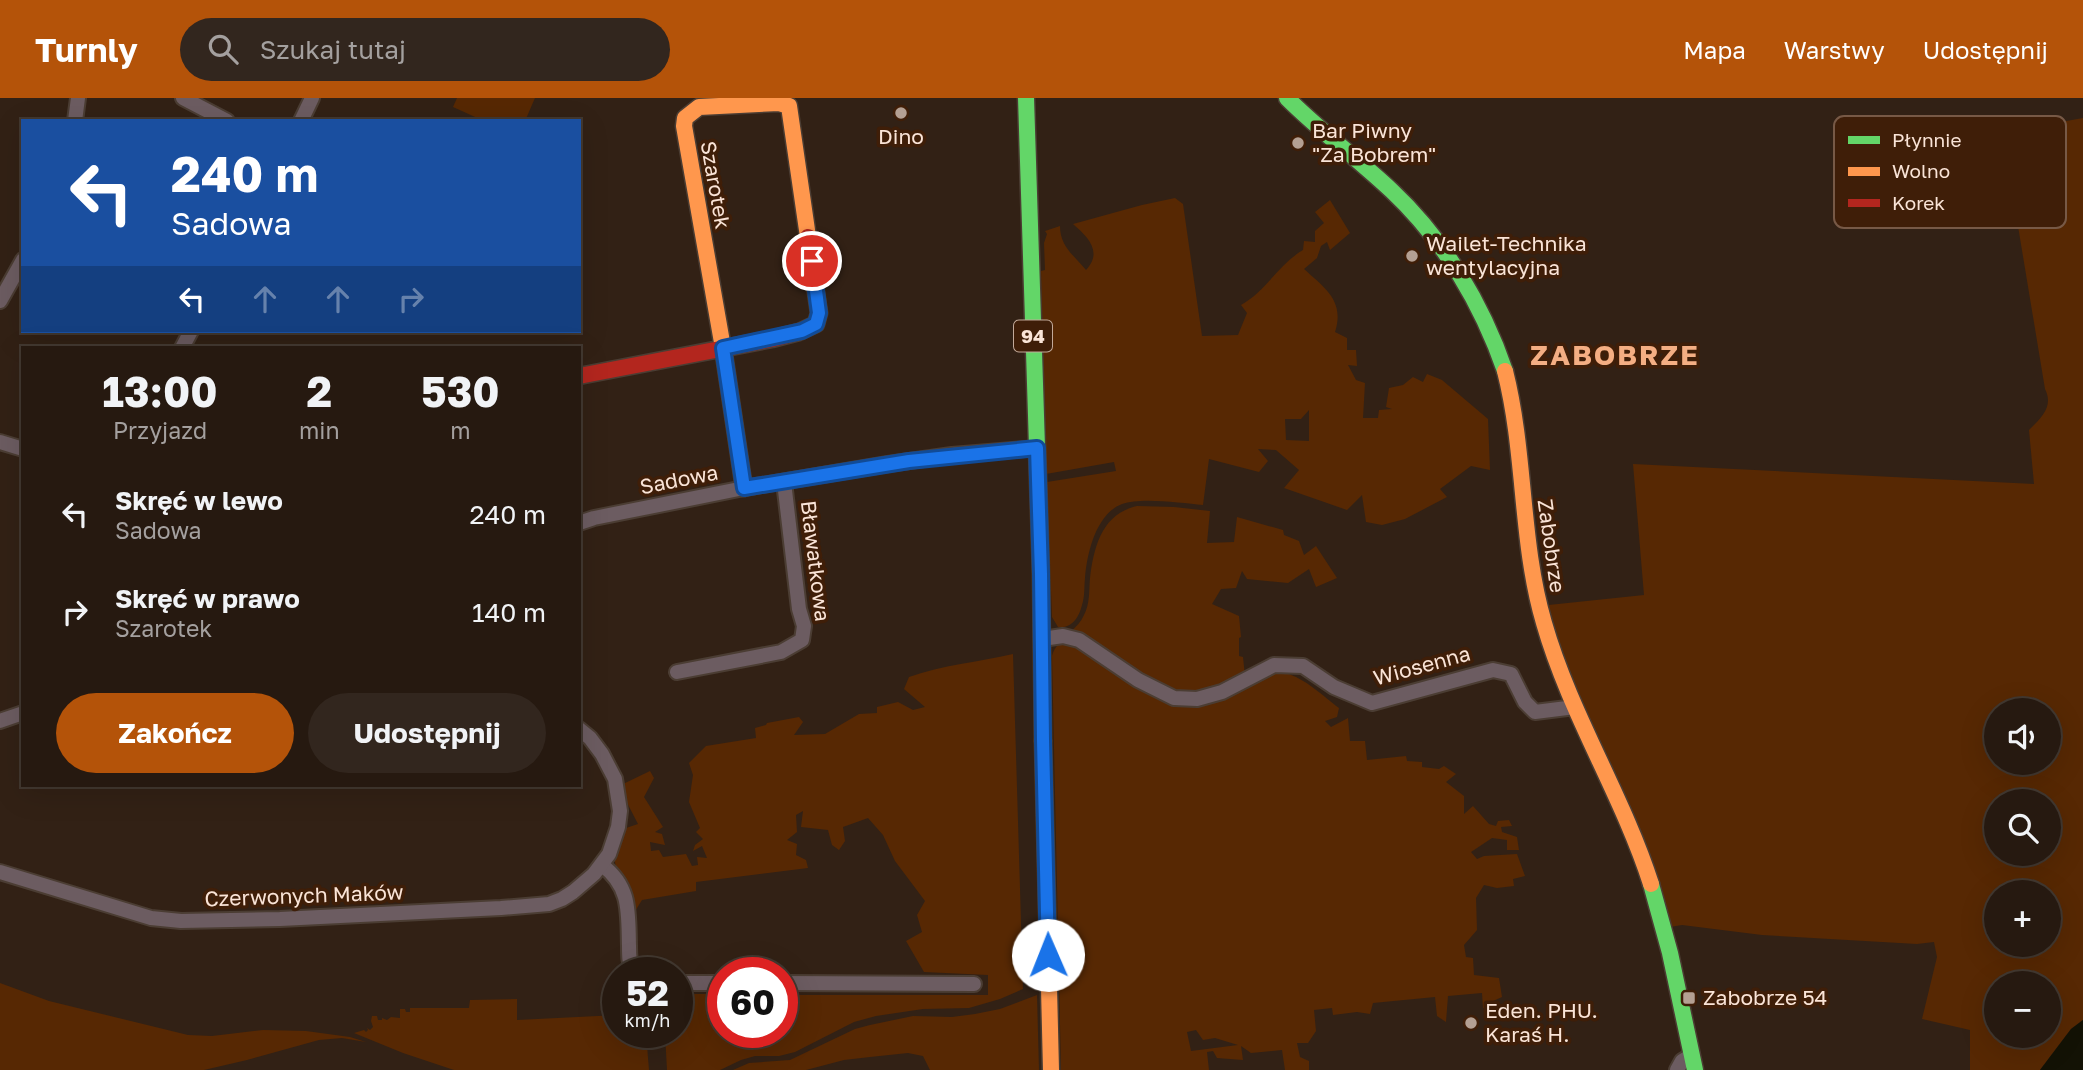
<!DOCTYPE html>
<html lang="pl">
<meta charset="utf-8">
<style>
:root{--surface:#261910;--page:#32261e;--text:#f1f3f6;--muted:#a4a09f;--line:#423830;--accent:#b45309}
body{margin:0;font-family:"Golos Text",sans-serif;background:var(--page);color:var(--text);height:100vh;display:flex;flex-direction:column;font-size:26px;white-space:nowrap}
*{box-sizing:border-box;margin:0}
p{font-size:23px;color:var(--muted)}
.icon{flex:none;width:38px;height:38px;fill:none;stroke:currentColor;stroke-width:2;stroke-linecap:round;stroke-linejoin:round}
.map{position:relative;flex:1;overflow:hidden}
.panel{position:absolute;left:21px;top:248px;width:560px;height:441px;display:flex;flex-direction:column;background:var(--surface);border-radius:0px;box-shadow:0 7px 28px #0002,0 0 0 2px var(--line)}
.panel>*{flex:none}
.top-card{position:absolute;left:21px;top:21px;width:560px;height:214px;border-radius:0px;box-shadow:0 7px 28px #0002,0 0 0 2px var(--line);background:#1a4fa0;color:#fff;overflow:hidden}
.buttons{position:absolute;left:1984px;top:600px;display:grid;gap:14px}
.buttons a{display:grid;place-items:center;width:77px;height:77px;border-radius:50%;background:var(--surface);box-shadow:0 7px 28px #0002,0 0 0 2px var(--line);font-size:35px}
.speed{position:absolute;left:602px;top:859px;display:flex;gap:14px;font-size:35px;font-weight:700;text-align:center}
.speed>*{display:grid;place-content:center;width:91px;height:91px;border-radius:50%;background:var(--surface);box-shadow:0 7px 28px #0002,0 0 0 2px var(--line);line-height:1}
.speed small{font-size:18px;font-weight:400}
.speed .limit{border:10px solid #d22;background:#fff;color:#111}
.pin{position:absolute;display:grid;place-items:center;width:60px;height:60px;color:#fff;margin:-30px;border:4px solid #fff;border-radius:50%;box-shadow:0 2px 7px #0007}
.me{position:absolute;width:77px;margin:-38px;rotate:359deg;stroke-linejoin:round;filter:drop-shadow(0 0 5px #0008)}
.turn{display:flex;align-items:center;gap:24px;height:147px;padding:0 35px;font-size:32px}
.turn .icon{width:91px;height:91px;stroke-width:2.5}
.turn b{display:block;font-size:49px;line-height:60px}
.lanes{display:flex;align-items:center;height:66px;padding:0 35px;background:#0003;justify-content:center;gap:35px;direction:ltr}
.lanes .off{opacity:.35}
.eta{display:flex;justify-content:space-evenly;align-items:center;height:119px;text-align:center}
.eta b{font-size:42px;font-weight:700;line-height:49px}
.primary-button{display:flex;gap:14px;margin-top:auto;padding:14px 35px}
.primary-button a{flex:1;height:80px;border-radius:42px;background:var(--accent);color:#fff;font-size:28px;font-weight:700;line-height:80px;text-align:center}
.primary-button a+a{background:var(--page);color:var(--text)}
ul{padding:0;list-style:none}
li{display:flex;align-items:center;gap:21px;height:98px;padding:0 35px}
li div{flex:1}
li b{display:block;font-size:26px}
li em{font-style:normal}
header{display:flex;align-items:center;gap:42px;box-sizing:border-box;height:98px;padding:0 35px;background:var(--accent);color:#fff}
header strong{font-size:33px}
nav{display:flex;gap:38px;margin-inline-start:auto;font-size:24px}
.search{width:490px;height:63px;background:var(--page);display:flex;align-items:center;gap:18px;box-sizing:border-box;padding:0 24px;border-radius:38px;color:var(--muted);font-size:26px}
.map>svg:first-child{display:block}
.green{fill:#572803;fill-rule:evenodd}
.water{fill:#131205}
.lines{fill:none;stroke-linecap:round;stroke-linejoin:round}
.street-casing{stroke:#4b3d33;stroke-width:18}
.fast-casing{stroke:#4b3d33;stroke-width:19}
.slow-casing{stroke:#4b3d33;stroke-width:19}
.jam-casing{stroke:#4b3d33;stroke-width:19}
.street{stroke:#6c5c61;stroke-width:14}
.fast{stroke:#63d668;stroke-width:16}
.slow{stroke:#ff974d;stroke-width:16}
.jam{stroke:#b3261e;stroke-width:16}
.route-casing{stroke:#114b97;stroke-width:18}
.route{stroke:#1a73e8;stroke-width:12}
.poi-dot{fill:#b4a093;stroke:#3f1e08;stroke-width:2.5}
.labels{text-anchor:middle;stroke-width:7;stroke-linejoin:round;paint-order:stroke}
.shield{fill:#3f1e08;stroke:#c2a999;stroke-width:2}
.shield-label{font-size:19px;font-weight:bold;fill:#fae4d7}
.poi-label{font-size:21px;fill:#fae4d7;stroke:#3f1e08;text-anchor:start}
.street-label{font-size:21px;fill:#fae4d7;stroke:#3f1e08}
.district-label{font-size:28px;font-weight:bold;letter-spacing:2px;fill:#f4ae83;stroke:#3f1e08}
.key{fill:#3f1e08;stroke:#775946;stroke-width:2}
.key-label{font-size:19px;fill:#fae4d7}
</style>
<header>
<strong>Turnly</strong>
<div class="search"><svg class="icon" aria-label="search" viewBox="0 0 24 24"><circle cx="10" cy="10" r="6"/><path d="M15 15l6 6"/></svg>Szukaj tutaj</div>
<nav><a>Mapa</a><a>Warstwy</a><a>Udostępnij</a></nav>
</header>
<div class="map">
<svg width="2083" height="972" viewBox="0 0 2083 972">
<rect width="100%" height="100%" fill="#322115"/>
<g class="green">
<path d="M457 0H535L525 23H484L453 9Z"/>
<path d="M2083 20V922L2071 931 2040 972H1970V932L1922 921 1937 859 1934 844 1917 846 1762 837 1682 827 1664 830 1539 508 1644 497 1633 366 2034 386 2029 332C2041 320 2054 309 2045 291L2013 98 2033 85 2045 61 2050 30 2061 24ZM1997 612H2049V665H1997ZM1997 704H2049V756H1997ZM1997 794H2049V847H1997ZM1997 886H2049V938H1997Z"/>
<path d="M1175 100 1183 106 1202 238 1238 237 1247 215 1241 207C1266 193 1279 166 1303 152L1304 143 1315 144V133L1324 125 1315 114 1330 102 1350 135 1330 152 1327 144 1321 148 1317 160 1304 171C1325 190 1345 203 1335 234L1347 240V252H1356L1357 268 1348 267 1356 282 1365 285 1363 320H1378L1379 312 1392 311 1386 309 1389 290 1403 287 1413 279 1423 284 1427 276 1442 282 1488 321 1490 372 1471 368 1440 391 1447 399 1405 421 1382 427 1366 424 1362 397 1347 412 1284 390 1299 372 1276 352 1258 351 1268 363 1259 374 1209 361 1203 407C1182 405 1141 399 1122 406 1096 416 1087 455 1085 480 1084 489 1085 498 1082 507 1079 519 1072 531 1058 529L1052 519 1047 384 1116 373 1114 364 1046 376 1041 173 1045 172 1044 145 1047 136 1045 133 1060 128C1060 149 1074 157 1086 172 1103 154 1088 139 1073 126L1142 107ZM1309 312V343L1286 342 1285 321H1301Z"/>
<path d="M1137 408 1174 409 1210 413 1207 445 1234 444 1237 419 1283 432 1284 437 1299 443 1304 457 1316 448 1337 480 1316 489 1309 471 1288 485 1247 481 1242 473 1236 490 1221 491 1212 506 1239 518 1241 539 1239 540V558L1243 559 1245 578 1202 596 1167 593 1070 534C1076 529 1081 524 1084 517 1090 506 1089 492 1090 480 1094 448 1102 416 1137 408Z"/>
<path d="M1073 544 1152 596C1192 619 1217 601 1254 582 1265 576 1272 571 1285 575 1305 580 1323 598 1339 610L1337 619 1325 623 1331 629 1348 620 1350 643H1365L1367 662 1406 658 1407 663 1422 664V669L1439 671 1444 668 1456 676 1446 684 1464 698V716L1473 708 1489 726 1496 728 1498 723 1509 722 1512 728 1501 729 1502 734 1517 739 1519 752H1507V742L1492 740 1471 754 1477 761 1484 758 1517 756 1525 778 1513 781 1514 788 1497 790 1484 787 1476 800 1477 832 1464 847 1466 859 1473 860 1474 877 1499 880 1502 899 1491 904V911L1483 910 1482 895 1448 898 1446 924 1437 918 1435 899 1373 905 1370 916 1357 914 1333 917 1332 910 1314 912 1316 933 1308 945H1297L1300 959 1309 963V972H1285L1282 952 1251 955 1241 948 1243 962 1217 960 1213 953 1207 954 1209 972H1061L1052 558C1056 545 1060 545 1073 544ZM1196 932 1203 942 1215 940 1238 947 1191 953 1187 934Z"/>
<path d="M1013 556 1023 891 1000 901 969 910 923 911 876 918 854 924 795 954 779 958H755L741 962 720 972H667L665 935 677 934V896H713L723 902V934H782V897H988V877L924 874 906 843 922 834 917 817 925 803 895 763 883 737 868 720 843 729 845 743 839 752 832 747 828 732 801 729 803 713 796 717 797 734 787 742 797 746 796 757 806 762 808 770 696 784V793L642 802 632 818 629 790 616 769 614 760 617 746 626 730 638 726 621 693V687L650 673 654 680 644 699 663 729 655 734 662 736 665 747 650 744 651 753 659 752 663 759 686 756 692 768 698 767 697 759 707 760 702 748 693 753 695 747 703 741 696 734 700 730 689 704 693 677 689 665 706 648 756 640 755 630 766 627 767 625 799 619 803 624 794 637 825 636 859 616 877 615V609L898 604 913 612 925 609 904 591 909 579C942 567 979 564 1013 556Z"/>
<path d="M0 885 49 903 188 937 212 938 263 932 306 933 350 939 366 944 342 940 319 942 247 962 204 972H0Z"/>
<path d="M1037 897 1039 972H930L923 958 908 955 870 959 844 962 806 972H733L749 965 790 962 855 931 870 927 913 918 952 919 975 916 1000 911Z"/>
<path d="M517 901V922L618 917V934L646 935 649 972H454L403 955 354 935 364 932 366 934 368 932 367 930 370 932 373 929 371 923 372 918H377L378 922H382V920L387 922 391 919 400 920V911H405L406 914H410V910H469L470 902Z"/>
</g>
<path class="water" d="M2083 922V972H2040L2071 931Z"/>
<g class="lines">
<defs>
<g id="street">
<path d="M183 0 227 23"/>
<path d="M75 23 78 0"/>
<path d="M301 23 312 0"/>
<path d="M0 203 23 162"/>
<path d="M182 250 191 233"/>
<path d="M0 344 23 351"/>
<path d="M579 425 594 420 744 390 888 366 952 357 1037 350"/>
<path d="M1042 541 1063 538 1079 542 1138 582 1174 600 1197 601 1222 594 1274 567 1303 568 1334 589 1372 605 1493 572 1511 576 1525 604 1535 614 1575 609"/>
<path d="M677 574 781 554 802 542 804 528 799 511 784 384"/>
<path d="M0 623 23 615"/>
<path d="M602 767C631 789 628 814 629 848 629 857 629 866 633 875"/>
<path d="M0 774 151 820 181 823 280 821 501 810 549 806 562 801 573 794 594 776 609 756 618 729 620 713 615 681 602 656 590 640 579 631"/>
<path d="M677 885H723"/>
<path d="M782 885 974 886"/>
<path d="M1677 972 1682 963 1692 957"/>
</g>
<g id="fast">
<path d="M1026 0 1041 476 1043 643"/>
<path d="M1287 0C1320 33 1358 61 1392 93 1444 142 1482 206 1505 273"/>
<path d="M1651 786 1670 855 1695 972"/>
</g>
<g id="slow">
<path d="M1505 273C1526 356 1520 444 1544 525 1570 616 1622 696 1651 786"/>
<path d="M744 390 723 250 684 28 685 20 699 9 779 5 789 8 808 139"/>
<path d="M1043 643 1051 972"/>
</g>
<path id="jam" d="M579 278 772 241 799 234 816 226 819 215 808 139"/>
</defs>
<use href="#street" class="street-casing"/>
<use href="#fast" class="fast-casing"/>
<use href="#slow" class="slow-casing"/>
<use href="#jam" class="jam-casing"/>
<use href="#street" class="street"/>
<use href="#fast" class="fast"/>
<use href="#slow" class="slow"/>
<use href="#jam" class="jam"/>
</g>
<g class="lines">
<defs>
<path id="route" d="M812 163 819 215 816 226 802 233 723 250 744 390 909 363 1037 350 1041 476 1043 642 1048 857"/>
</defs>
<use href="#route" class="route-casing"/>
<use href="#route" class="route"/>
</g>
<g class="poi-dot">
<circle cx="901" cy="15" r="7"/>
<circle cx="1298" cy="45" r="7"/>
<circle cx="1412" cy="158" r="7"/>
<rect x="1682" y="893" width="14" height="14" rx="3.5"/>
<circle cx="1471" cy="925" r="7"/>
</g>
<g class="labels">
<rect class="shield" x="1014" y="222.5" width="38" height="31" rx="5"/>
<g class="shield-label">
<text x="1033" y="245">94</text>
</g>
<g class="poi-label">
<text x="1312" y="40">Bar Piwny<tspan x="1312" dy="24">"Za Bobrem"</tspan></text>
<text x="901" y="46" text-anchor="middle">Dino</text>
<text x="1426" y="153">Wailet-Technika<tspan x="1426" dy="24">wentylacyjna</tspan></text>
<text x="1703" y="907">Zabobrze 54</text>
<text x="1485" y="920">Eden. PHU.<tspan x="1485" dy="24">Karaś H.</tspan></text>
</g>
<g class="street-label">
<text transform="translate(715 87) rotate(80)" y="7">Szarotek</text>
<text transform="translate(679 382) rotate(-11)" y="7">Sadowa</text>
<text transform="translate(1551 448) rotate(82)" y="7">Zabobrze</text>
<text transform="translate(815 463) rotate(83)" y="7">Bławatkowa</text>
<text transform="translate(1422 568) rotate(-15)" y="7">Wiosenna</text>
<text transform="translate(304 798) rotate(-2)" y="7">Czerwonych Maków</text>
</g>
<g class="district-label">
<text x="1615" y="267">ZABOBRZE</text>
</g>
</g>
<rect x="1834" y="18" width="232" height="112" rx="10" class="key"/>
<rect x="1848" y="38" width="32" height="8" fill="#63d668"/>
<rect x="1848" y="69" width="32" height="9" fill="#ff974d"/>
<rect x="1848" y="101" width="32" height="8" fill="#b3261e"/>
<g class="key-label">
<text x="1892" y="49">Płynnie</text>
<text x="1892" y="80">Wolno</text>
<text x="1892" y="112">Korek</text>
</g>
</svg>
<div class="buttons">
<a><svg class="icon" aria-label="sound" viewBox="0 0 24 24"><path d="M4 9h4l5-4v14l-5-4H4zM17 9q2 3 0 6"/></svg></a>
<a><svg class="icon" aria-label="search" viewBox="0 0 24 24"><circle cx="10" cy="10" r="6"/><path d="M15 15l6 6"/></svg></a>
<a>+</a>
<a>−</a>
</div>
<div class="speed"><div>52<small>km/h</small></div><div class="limit">60</div></div>
<div class="pin" style="left:812px;top:163px;background:#d93025"><svg class="icon" aria-label="arrive" viewBox="0 0 24 24"><path d="M6 21V4h12l-3 4 3 4H6"/></svg></div>
<svg class="me" style="left:1048px;top:857px" viewBox="-20 -20 40 40"><circle r="19" fill="#fff"/><path d="M0-13L10 11 0 6-10 11z" fill="#1a73e8"/></svg>
<div class="top-card">
<div class="turn"><svg class="icon" aria-label="left" viewBox="0 0 24 24"><path d="M17 20v-9H6M10 6l-5 5 5 5"/></svg><div><b>240 m</b>Sadowa</div></div>
<div class="lanes"><svg class="icon" aria-label="left" viewBox="0 0 24 24"><path d="M17 20v-9H6M10 6l-5 5 5 5"/></svg><svg class="icon off" aria-label="ahead" viewBox="0 0 24 24"><path d="M12 20V5M6 11l6-6 6 6"/></svg><svg class="icon off" aria-label="ahead" viewBox="0 0 24 24"><path d="M12 20V5M6 11l6-6 6 6"/></svg><svg class="icon off" aria-label="right" viewBox="0 0 24 24"><path d="M7 20v-9h11M14 6l5 5-5 5"/></svg></div>
</div>
<section class="panel">
<div class="eta">
<div><b>13:00</b><p>Przyjazd</p></div>
<div><b>2</b><p>min</p></div>
<div><b>530</b><p>m</p></div>
</div>
<ul>
<li><svg class="icon" aria-label="left" viewBox="0 0 24 24"><path d="M17 20v-9H6M10 6l-5 5 5 5"/></svg><div><b>Skręć w lewo</b><p>Sadowa</p></div><em>240 m</em></li>
<li><svg class="icon" aria-label="right" viewBox="0 0 24 24"><path d="M7 20v-9h11M14 6l5 5-5 5"/></svg><div><b>Skręć w prawo</b><p>Szarotek</p></div><em>140 m</em></li>
</ul>
<div class="primary-button"><a>Zakończ</a><a>Udostępnij</a></div>
</section>
</div>
